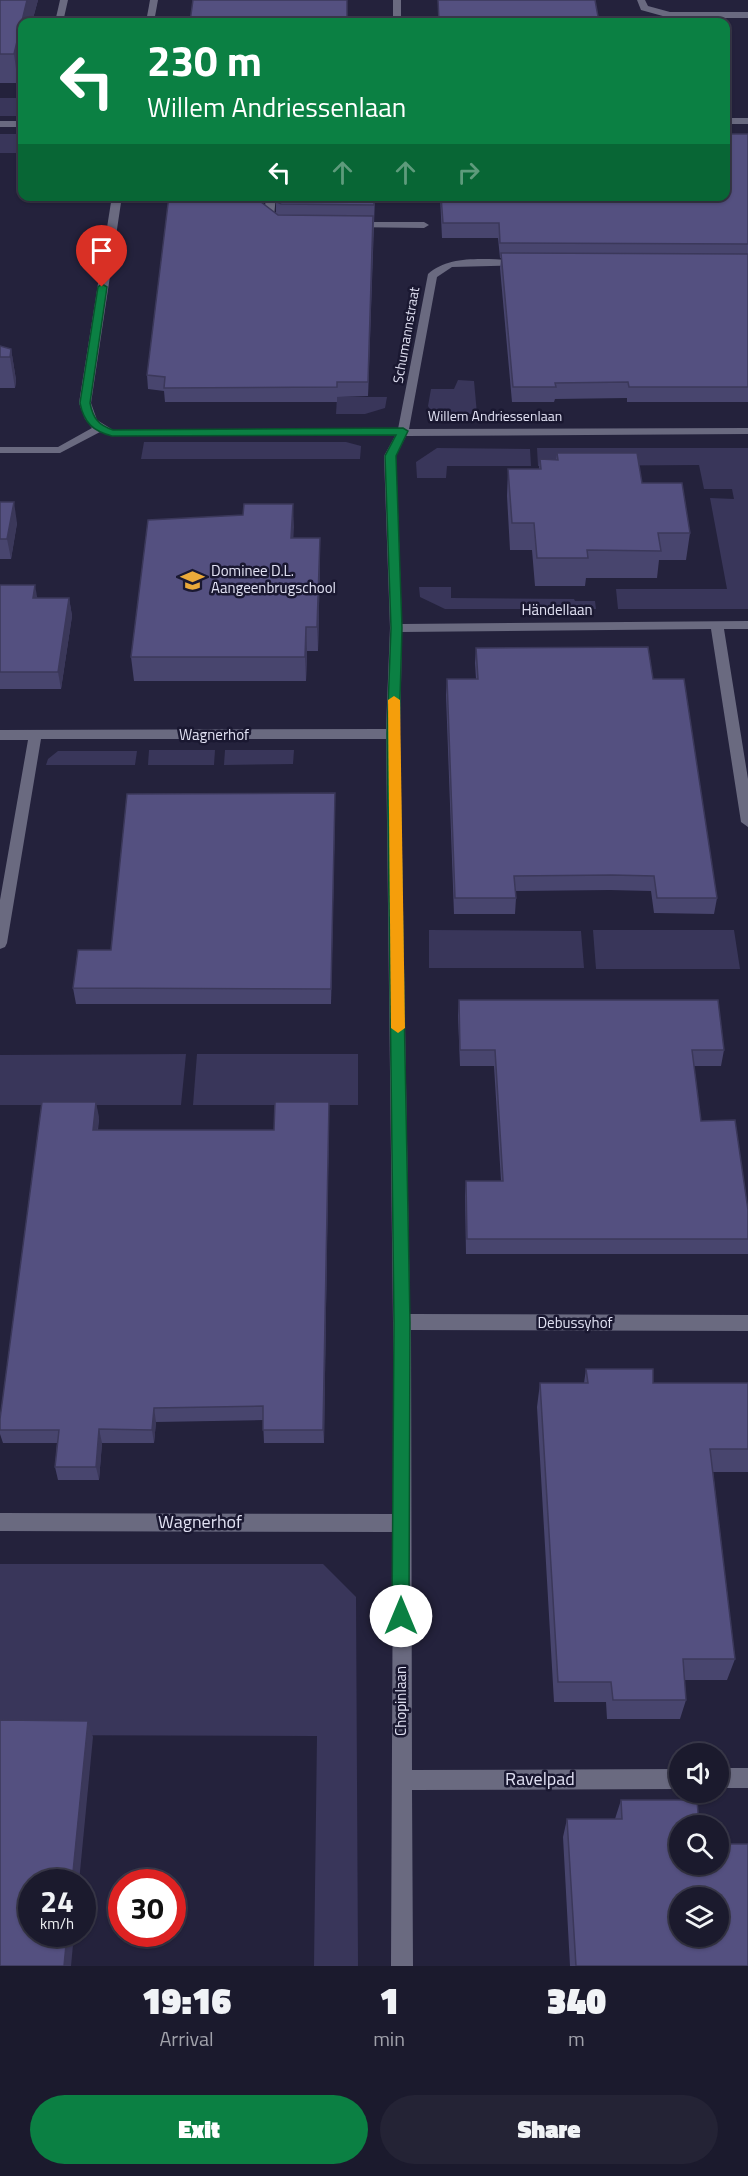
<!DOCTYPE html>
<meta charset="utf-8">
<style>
:root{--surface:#1b1a2d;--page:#242335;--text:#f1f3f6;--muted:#a0a1aa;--line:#393849;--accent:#0b8043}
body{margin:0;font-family:"Titillium Web",sans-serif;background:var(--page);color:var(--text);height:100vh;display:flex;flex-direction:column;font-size:22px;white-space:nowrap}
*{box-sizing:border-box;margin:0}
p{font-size:20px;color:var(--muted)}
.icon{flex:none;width:33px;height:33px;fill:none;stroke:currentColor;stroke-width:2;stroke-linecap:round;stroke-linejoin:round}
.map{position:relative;height:1966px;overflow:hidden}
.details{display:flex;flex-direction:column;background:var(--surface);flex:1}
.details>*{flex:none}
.guide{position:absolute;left:18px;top:18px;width:712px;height:183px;border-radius:12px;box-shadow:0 2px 4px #0004,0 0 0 2px var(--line);background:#0b8043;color:#fff;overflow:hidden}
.controls{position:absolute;left:669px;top:1743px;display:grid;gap:12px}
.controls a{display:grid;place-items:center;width:60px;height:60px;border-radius:50%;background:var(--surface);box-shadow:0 2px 4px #0004,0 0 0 2px var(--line);font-size:30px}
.speed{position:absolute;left:18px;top:1869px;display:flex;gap:12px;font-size:30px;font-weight:700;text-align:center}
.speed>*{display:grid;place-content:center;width:78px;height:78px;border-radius:50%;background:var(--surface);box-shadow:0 2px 4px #0004,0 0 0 2px var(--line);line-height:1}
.speed small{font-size:15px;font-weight:400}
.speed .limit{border:9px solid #d22;background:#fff;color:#111}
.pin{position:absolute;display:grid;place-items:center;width:51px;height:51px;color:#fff;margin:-62px -26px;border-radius:50% 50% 50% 0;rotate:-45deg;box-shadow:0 0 6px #0007}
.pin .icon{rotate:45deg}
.me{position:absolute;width:66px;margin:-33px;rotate:0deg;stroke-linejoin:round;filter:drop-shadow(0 0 4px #0008)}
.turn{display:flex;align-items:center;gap:21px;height:126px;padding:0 30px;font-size:27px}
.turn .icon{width:78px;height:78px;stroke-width:2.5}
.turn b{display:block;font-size:42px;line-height:51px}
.lanes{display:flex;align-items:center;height:57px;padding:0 30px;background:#0003;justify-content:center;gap:30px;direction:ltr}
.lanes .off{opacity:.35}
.eta{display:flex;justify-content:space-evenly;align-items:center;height:102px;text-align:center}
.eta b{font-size:36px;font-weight:800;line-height:42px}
.cta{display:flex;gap:12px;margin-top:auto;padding:12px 30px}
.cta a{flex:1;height:69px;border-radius:36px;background:var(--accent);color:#fff;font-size:24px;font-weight:800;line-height:69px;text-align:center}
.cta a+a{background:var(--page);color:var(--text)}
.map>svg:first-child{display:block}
.green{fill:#39365a}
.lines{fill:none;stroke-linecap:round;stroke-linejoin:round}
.minor{fill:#6a6a80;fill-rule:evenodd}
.wall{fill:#48456e}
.shaded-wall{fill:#3b385a}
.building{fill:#545080;stroke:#3b385a;stroke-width:1.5;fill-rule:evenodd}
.route{fill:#0b8043;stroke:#07532c;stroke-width:1.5}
.slow{fill:#f59e0b}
.labels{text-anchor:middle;stroke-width:5;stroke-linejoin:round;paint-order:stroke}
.far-street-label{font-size:14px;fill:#e1e1f3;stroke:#1a1831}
.poi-label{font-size:15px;fill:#e1e1f3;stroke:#1a1831;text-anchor:start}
.street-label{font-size:15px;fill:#e1e1f3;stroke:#1a1831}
.near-street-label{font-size:18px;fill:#e1e1f3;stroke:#1a1831}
</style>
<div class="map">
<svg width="748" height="1966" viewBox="0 0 748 1966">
<rect width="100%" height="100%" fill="#24223c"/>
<g class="green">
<rect x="0" y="98" width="22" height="18"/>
<rect x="0" y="134" width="22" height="19"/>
<path d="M458 380 474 381 477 414 433 415 428 406 431 389H454Z"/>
<path d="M337 397H387L385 408 365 414H336Z"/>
<path d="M144 442H346L361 446 360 459H141Z"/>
<path d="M437 448 530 449 531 466H447L446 478H417L416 462Z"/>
<path d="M537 448H748V609H618L616 589H727L710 498 734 499 732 489H704L699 465 538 466Z"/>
<path d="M419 587H451V598L574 599 575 601H595L596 609H445L420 597Z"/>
<path d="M149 750H215L214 765H148Z"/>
<path d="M225 750H294L293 764 224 765Z"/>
<path d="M58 751H137L135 765H46L48 759Z"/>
<path d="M429 930 581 931 584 968H429Z"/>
<path d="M593 930H734L740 969H596Z"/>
<path d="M186 1054 181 1105H0V1055Z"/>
<path d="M197 1054H358V1105H193Z"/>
<path d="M0 1564H323L356 1597 358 1966H314L317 1736 0 1735Z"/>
</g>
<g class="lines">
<g class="minor">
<path d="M60 0H68L63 22H55Z"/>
<path d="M150 0H158L154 22H146Z"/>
<rect x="393" y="0" width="8" height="22"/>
<path d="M637 0H645L648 6 670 12H748V18H670L641 10Z"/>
<rect x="726" y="118" width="22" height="6"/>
<rect x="0" y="121" width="22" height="6"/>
<path d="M112 196H122L91 403 97 420 113 430 398 429 428 274C451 253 490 260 520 260L525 263 524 265 452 267 437 277 409 429 748 428V434L406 436 396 456 402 624 748 621V629H724L748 779V827L741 822 711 629 402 632 400 734 410 1314 748 1315V1331L411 1330 412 1770 680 1769V1789L412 1790 413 1966H391L393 1532 0 1531V1513L393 1514V1322L386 739H41L7 943 5 947 0 949V900L28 740H0V730L386 729 390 628 384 456 395 436H112L100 432 60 453H0V447H58L92 428 85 419 79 403Z"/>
<path d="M266 196H276L274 216 283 222V226H275L264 217Z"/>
<path d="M354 222H424L429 225 424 228 350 227V223Z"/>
<rect x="718" y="1768" width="30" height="20"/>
</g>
</g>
<g class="wall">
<path d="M0 0H38L32 22H22V64L18 83H0Z"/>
<path d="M748 134V402H627V398L555 399 554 402H512L500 268 501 258H500L498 238H442L440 196H726Z"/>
<path d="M276 196H375L368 396 337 397V402H165L164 391 148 389 147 375 263 204 276 213Z"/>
<path d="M0 346 11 349 16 380 15 388H0Z"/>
<path d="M557 453 642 483 690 533 686 560H659L657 578H586L585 586H535L532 550H510L507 496 508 469H539L540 459 556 460Z"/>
<path d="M0 502 17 523 11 559H0Z"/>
<path d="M293 504V538L320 562 318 651H307L306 681H134L131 657 243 515Z"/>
<path d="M0 585 38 598H69L72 616 61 689H0Z"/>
<path d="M476 648 653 679 717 898 714 914 654 913 651 891 610 890 516 891V898L515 914H454L446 695 447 679H476L475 663Z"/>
<path d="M335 809 331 1004H76L73 988 111 950Z"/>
<path d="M459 1000 724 1050 721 1066H694L701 1121 748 1210V1254H466L465 1196 466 1181H501L494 1066H460L458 1016Z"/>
<path d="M329 1102 324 1443H264L263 1420 156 1422 154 1443H102L99 1480H58L55 1467 57 1443H3L0 1434V1419L99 1117 98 1130H274Z"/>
<path d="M586 1369 653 1383H748V1472H713L735 1659 727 1680H684L686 1700 680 1719H607L606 1702H554L537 1407 540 1383H584Z"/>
<path d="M621 1800 680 1826 748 1966H570L563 1837 567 1819H615Z"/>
</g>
<g class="shaded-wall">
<path d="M27 0H38L32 22H22V64L18 83 14 54Z"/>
<path d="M262 196H264L262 217 261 202Z"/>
<path d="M373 216V230L368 396V382Z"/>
<path d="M11 349 16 380 15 388 10 357Z"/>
<path d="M14 502 17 523 11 559 7 539Z"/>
<path d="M293 504 294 527 292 562 291 538Z"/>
<path d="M320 538V562L318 651 317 627Z"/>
<path d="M35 585 38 602 33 598Z"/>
<path d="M69 598 72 616 61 689 58 672Z"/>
<path d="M306 627 307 651 306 681 305 657Z"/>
<path d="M335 793V809L331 1004V989Z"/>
<path d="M96 1102 99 1117 96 1144 93 1130Z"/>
<path d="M329 1102V1117L324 1443 323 1430Z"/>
<path d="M154 1408 156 1422 154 1443 152 1430Z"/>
<path d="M99 1429 102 1443 99 1480 96 1467Z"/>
<path d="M88 1721 93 1737 79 1882H72Z"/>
<path d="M67 1934H74L71 1966H64Z"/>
</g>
<g class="building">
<path d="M0 0H27L14 54H0Z"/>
<path d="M193 0H347V22H190Z"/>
<path d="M438 0H595L599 22H439Z"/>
<path d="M726 134H748V244L500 243 499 223H443L441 196H726Z"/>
<path d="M169 196H262L261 202 278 215 373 216 368 382H337V387L164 388 165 377 147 375Z"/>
<path d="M276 196H374V205L281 204 276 201Z"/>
<path d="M501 253 748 254V387H629L628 382 555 383 556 387H513Z"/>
<path d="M0 346 11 349 10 357H0Z"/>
<path d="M557 453H637L642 483H682L690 533H658L661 551 587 550 588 558H537L534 523H512L508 469H541L540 459 558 460Z"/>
<path d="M0 502H14L7 539H0Z"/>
<path d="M244 504H293L291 538H320L317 627H306L305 657H131L148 520 243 515Z"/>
<path d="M0 585H35L33 598H69L58 672H0Z"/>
<path d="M648 647 653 679H684L717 898H657L654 876 612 875 514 876 516 898H455L447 679H478L476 648Z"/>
<path d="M335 793 331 989 73 988 78 950H111L127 794Z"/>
<path d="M459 1000H718L724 1050H692L701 1121 735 1120 748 1210V1239H467L466 1181H503L495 1050H460Z"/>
<path d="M42 1102H96L93 1130H274L275 1102H329L323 1430H263V1406L154 1408 152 1430 99 1429 96 1467H55L59 1430H0V1419Z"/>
<path d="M586 1369H653V1383H748V1449H710L735 1659H683L686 1700H613L611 1682H558L540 1383H588Z"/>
<path d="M0 1720 88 1721 72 1882H32V1934H67L64 1966H0Z"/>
<path d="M621 1800H697L699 1826H680V1864H718V1844H748V1966H576L567 1819H622ZM680 1898H718V1936H680Z"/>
</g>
<path class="route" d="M102 284 107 287 90 403C93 418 98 425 113 430L403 428 408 431 396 456 402 628 399 734 410 1322 409 1616 407 1622 401 1625 395 1622 392 1616 394 1322 387 734 391 628 385 456 396 435 112 436C93 431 84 423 80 403L98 287Z"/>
<path class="slow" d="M394 696 400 700 405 1028 398 1033 391 1028 388 700Z"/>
<defs>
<symbol id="school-bare" viewBox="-9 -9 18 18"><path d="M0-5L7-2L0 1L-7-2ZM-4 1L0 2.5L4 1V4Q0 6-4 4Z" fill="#eba93a" stroke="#1a1831" stroke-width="2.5" paint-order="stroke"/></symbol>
</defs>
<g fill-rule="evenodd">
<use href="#school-bare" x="176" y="564" width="33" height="33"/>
</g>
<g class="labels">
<g class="far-street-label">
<text transform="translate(406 335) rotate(-80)" y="5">Schumannstraat</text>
<text x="495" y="421">Willem Andriessenlaan</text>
</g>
<g class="poi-label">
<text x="211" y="576">Dominee D.L.<tspan x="211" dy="17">Aangeenbrugschool</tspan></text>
</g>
<g class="street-label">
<text x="557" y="615">Händellaan</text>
<text x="214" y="740">Wagnerhof</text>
<text x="575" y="1328">Debussyhof</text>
<text transform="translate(401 1701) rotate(-90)" y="5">Chopinlaan</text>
</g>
<g class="near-street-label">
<text x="200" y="1528">Wagnerhof</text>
<text x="540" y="1785">Ravelpad</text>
</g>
</g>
</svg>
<div class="controls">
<a><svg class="icon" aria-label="sound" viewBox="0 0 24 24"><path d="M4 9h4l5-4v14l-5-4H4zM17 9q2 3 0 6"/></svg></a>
<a><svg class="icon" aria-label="search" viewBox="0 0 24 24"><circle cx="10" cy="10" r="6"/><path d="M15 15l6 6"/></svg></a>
<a><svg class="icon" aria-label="layers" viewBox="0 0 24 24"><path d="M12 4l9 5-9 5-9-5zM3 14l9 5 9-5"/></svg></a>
</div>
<div class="speed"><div>24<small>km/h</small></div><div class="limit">30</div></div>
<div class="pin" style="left:102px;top:287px;background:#d93025"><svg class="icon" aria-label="arrive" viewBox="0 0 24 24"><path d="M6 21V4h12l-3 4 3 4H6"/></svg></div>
<svg class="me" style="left:401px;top:1616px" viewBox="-20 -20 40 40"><circle r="19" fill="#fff"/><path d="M0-13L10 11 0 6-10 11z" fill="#0b8043"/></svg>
<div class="guide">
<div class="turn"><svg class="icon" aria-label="left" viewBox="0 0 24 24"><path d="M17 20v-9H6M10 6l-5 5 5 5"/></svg><div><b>230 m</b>Willem Andriessenlaan</div></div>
<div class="lanes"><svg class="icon" aria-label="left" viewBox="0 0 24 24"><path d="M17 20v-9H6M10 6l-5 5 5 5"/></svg><svg class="icon off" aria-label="ahead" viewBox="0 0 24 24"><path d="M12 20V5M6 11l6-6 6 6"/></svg><svg class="icon off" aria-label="ahead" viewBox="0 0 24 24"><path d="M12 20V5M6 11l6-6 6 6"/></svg><svg class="icon off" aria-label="right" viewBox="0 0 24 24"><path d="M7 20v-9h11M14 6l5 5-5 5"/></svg></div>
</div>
</div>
<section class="details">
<div class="eta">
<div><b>19:16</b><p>Arrival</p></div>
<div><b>1</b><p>min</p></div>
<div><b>340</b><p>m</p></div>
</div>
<div class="cta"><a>Exit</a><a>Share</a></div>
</section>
